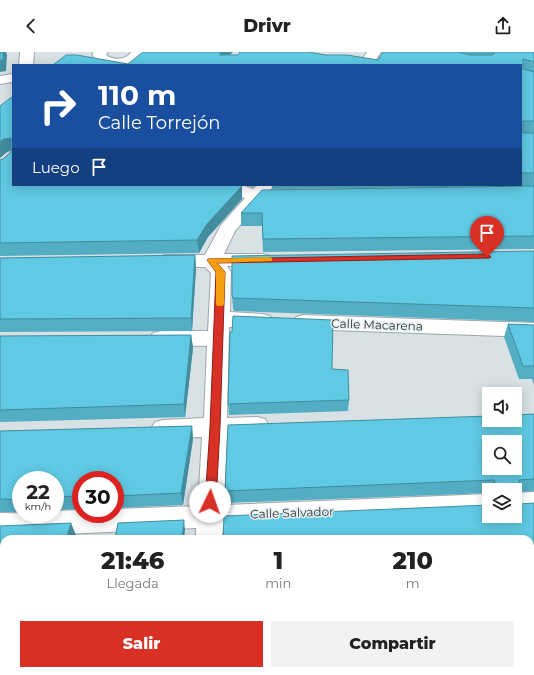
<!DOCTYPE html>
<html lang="es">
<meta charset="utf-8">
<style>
:root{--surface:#fff;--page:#f2f2f2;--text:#222;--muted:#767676;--accent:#d93025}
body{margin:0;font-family:Montserrat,sans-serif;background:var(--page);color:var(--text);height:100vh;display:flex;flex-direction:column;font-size:15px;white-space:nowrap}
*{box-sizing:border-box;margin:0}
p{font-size:13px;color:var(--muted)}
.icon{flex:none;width:22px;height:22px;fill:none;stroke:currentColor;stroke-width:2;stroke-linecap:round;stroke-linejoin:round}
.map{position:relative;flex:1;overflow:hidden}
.sheet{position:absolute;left:0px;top:483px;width:534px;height:140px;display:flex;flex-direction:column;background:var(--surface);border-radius:12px 12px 0 0;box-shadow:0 2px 10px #0003}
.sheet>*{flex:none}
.banner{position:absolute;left:12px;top:12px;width:510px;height:122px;border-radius:0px;box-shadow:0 2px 10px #0003;background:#1a4fa0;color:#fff;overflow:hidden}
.controls{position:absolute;left:482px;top:335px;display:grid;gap:8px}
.controls a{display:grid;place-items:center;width:40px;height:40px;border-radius:0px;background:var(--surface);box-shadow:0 2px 10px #0003;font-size:20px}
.speed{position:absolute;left:12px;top:419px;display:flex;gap:8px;font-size:20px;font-weight:700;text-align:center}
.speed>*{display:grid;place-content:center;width:52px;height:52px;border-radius:50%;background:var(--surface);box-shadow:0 2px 10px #0003;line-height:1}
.speed small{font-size:10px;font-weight:400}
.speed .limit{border:6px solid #d22;background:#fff;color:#111}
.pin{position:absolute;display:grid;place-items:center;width:34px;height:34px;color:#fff;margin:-41px -17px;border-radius:50% 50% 50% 0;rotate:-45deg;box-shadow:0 0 4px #0007}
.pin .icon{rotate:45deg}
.me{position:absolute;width:44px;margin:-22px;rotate:3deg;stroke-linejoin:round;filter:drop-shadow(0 0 3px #0008)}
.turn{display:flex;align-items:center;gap:14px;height:84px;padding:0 20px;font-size:18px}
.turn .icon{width:52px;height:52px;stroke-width:2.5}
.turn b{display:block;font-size:28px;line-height:34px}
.then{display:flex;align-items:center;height:38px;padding:0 20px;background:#0003;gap:8px;font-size:15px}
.eta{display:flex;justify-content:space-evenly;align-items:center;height:68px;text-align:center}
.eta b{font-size:24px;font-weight:800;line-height:28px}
.primary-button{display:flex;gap:8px;margin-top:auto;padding:8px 20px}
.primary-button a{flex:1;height:46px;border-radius:0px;background:var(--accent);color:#fff;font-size:16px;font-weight:800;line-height:46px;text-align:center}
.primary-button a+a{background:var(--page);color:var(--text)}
header{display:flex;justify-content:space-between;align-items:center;height:52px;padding:0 20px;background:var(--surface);font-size:18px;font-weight:800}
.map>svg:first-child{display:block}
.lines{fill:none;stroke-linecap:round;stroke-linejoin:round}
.street-casing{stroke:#9ea7aa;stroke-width:2}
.street{fill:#fff;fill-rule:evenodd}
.wall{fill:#53adc3}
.shaded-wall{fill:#438d9f}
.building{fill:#60c9e3;stroke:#438d9f;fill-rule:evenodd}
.route{fill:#d93025;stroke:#8d1f18}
.slow{fill:#f59e0b}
.labels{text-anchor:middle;stroke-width:3;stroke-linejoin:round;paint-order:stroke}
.street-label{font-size:12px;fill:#303435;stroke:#e5eff2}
</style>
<header><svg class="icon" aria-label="back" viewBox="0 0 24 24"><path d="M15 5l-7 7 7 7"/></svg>Drivr<svg class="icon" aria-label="share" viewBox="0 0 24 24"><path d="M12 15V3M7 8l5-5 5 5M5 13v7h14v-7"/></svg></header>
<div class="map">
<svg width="534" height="623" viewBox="0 0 534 623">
<rect width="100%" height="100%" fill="#d8e2e5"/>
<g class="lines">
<defs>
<g id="street">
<path d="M20 0H34L33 13H19Z"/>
<path d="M94 0H108L106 2 107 4C115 8 126 8 131 0H145L137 10 128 13 101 12 97 10 92 2Z"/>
<path d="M367 0H381L372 13H358Z"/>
<path d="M13 22V30L0 32V24Z"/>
<path d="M219 133H242L253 137 257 133H273L270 139 291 140 294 144 291 148 285 149H261L235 179 224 202H263L270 204 273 208 270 212 263 214H227L231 220 230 260 263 262 270 264 273 269 270 274 263 276 229 275 227 366 257 365 265 367 269 374 265 381 257 383 227 384 224 453 489 442V464L223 475 222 487H196V476L0 485V461L55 462V459L81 458V462H115V457L198 454 202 385 163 386 155 384 151 377 155 370 163 368 204 366 207 294 161 293 153 291 150 286 153 281 161 279H208L211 221 205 215H165L158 213 155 209 158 205 165 203H205L221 173 245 146 221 137Z"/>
<path d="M303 263 534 271V285L303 277 296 275 293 270 296 265Z"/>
<path d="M534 440V462L515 463V441Z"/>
<rect x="187" y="619" width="30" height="4"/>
</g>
</defs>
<use href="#street" class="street-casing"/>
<use href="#street" class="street"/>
</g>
<g class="wall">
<path d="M383 0H534V134L272 137V133H521V13L128 12 230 3H325L378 8Z"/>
<path d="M13 44V133L242 134V147L208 185 199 201 0 204V108L3 107 11 100V98L7 100Z"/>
<path d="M246 133H255L253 135Z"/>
<path d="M534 134V197L263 200 262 174H241V161Z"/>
<path d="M534 199V270L234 259 233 256 232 243Z"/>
<path d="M195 203 196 216 192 279 0 280V206Z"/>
<path d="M508 272 534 273V333L532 327H519L504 285Z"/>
<path d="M191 283 193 296 185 365 0 370V284Z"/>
<path d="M332 317 349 348 348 359 229 363 228 352Z"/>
<path d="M534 362V439L519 440 489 464 515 438H489V441L226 451 225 439Z"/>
<path d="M192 374 193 387 183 453 115 456V428H81V457L55 458V428H21V460H0V379Z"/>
</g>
<g class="shaded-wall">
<path d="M3 0H6L7 3 6 19 0 20V8Z"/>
<path d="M221 0H233L221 12 220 1Z"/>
<path d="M11 86 13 98 7 100 0 106V90L3 87Z"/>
<path d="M242 134V147L208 185 199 201 197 188 207 172Z"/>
<path d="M195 203 196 216 192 279 191 266Z"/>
<path d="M191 283 193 296 185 365 184 352Z"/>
<path d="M192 374 193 387 183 453 181 441Z"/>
<path d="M184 468 185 478 184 487H182Z"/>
<path d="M71 471 76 483 74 487H66Z"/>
<rect x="108" y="619" width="5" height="4"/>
</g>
<g class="building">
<rect x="0" y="0" width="3" height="8"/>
<path d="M143 0H221L220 1V3H238L240 0H309L325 3H347L378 8 383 0H458L470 3H492L494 2 493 0H534V10L523 7V17L534 20V69H523V81H534V121H521V13H53L66 3H77L128 12Z"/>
<path d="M13 44V133H239L242 134 207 172 197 188 0 191V108L3 107 11 100V86L3 87 0 90V54Z"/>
<path d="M534 134V184L263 187 262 161H241L262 138Z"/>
<path d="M534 199V256L233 246 232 243V204Z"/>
<path d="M195 203 191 266 0 267V206Z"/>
<path d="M233 264 333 268 332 317 348 318 349 348 228 352 230 280H232Z"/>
<path d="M508 272 534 273V314H523Z"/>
<path d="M191 283 184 352 0 358V284Z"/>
<path d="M534 362V427L519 428V452L534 451V623H219V619H530V487H223L224 464 489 453V464H515V438H495V430L494 428 225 439 228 373 489 364V368H515V363ZM489 390H515V416H489Z"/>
<path d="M192 374 181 441 115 444V428H81V445L80 448 77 444 55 445V428H21V448L0 447V379Z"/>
<path d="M184 468 182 487H115L118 471Z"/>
<path d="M71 471 66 487H4V619H108V623H0V474Z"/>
</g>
<path class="route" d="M487 202 491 205 489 206 217 211 225 220 220 375 216 450 214 453 210 454 206 453 205 450 210 375 216 220 207 208 208 207Z"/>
<path class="slow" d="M269 205 272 206V209L217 211 225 220 224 252 223 254H217L216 252V220L207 208 208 207Z"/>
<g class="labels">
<g class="street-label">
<text transform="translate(377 273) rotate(2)" y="4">Calle Macarena</text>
<text transform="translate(292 461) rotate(-2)" y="4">Calle Salvador</text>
</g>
</g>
</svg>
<div class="controls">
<a><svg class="icon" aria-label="sound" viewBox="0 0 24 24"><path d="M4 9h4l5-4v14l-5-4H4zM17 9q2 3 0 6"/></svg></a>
<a><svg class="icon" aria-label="search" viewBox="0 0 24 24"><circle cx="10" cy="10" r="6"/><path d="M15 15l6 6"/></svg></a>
<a><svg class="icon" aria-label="layers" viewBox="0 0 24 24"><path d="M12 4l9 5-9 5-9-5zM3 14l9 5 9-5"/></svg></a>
</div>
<div class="speed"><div>22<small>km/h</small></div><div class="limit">30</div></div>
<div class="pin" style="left:487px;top:205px;background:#d93025"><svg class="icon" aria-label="arrive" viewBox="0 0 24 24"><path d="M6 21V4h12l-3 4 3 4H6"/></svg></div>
<svg class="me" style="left:210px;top:450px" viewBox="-20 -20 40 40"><circle r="19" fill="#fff"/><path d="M0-13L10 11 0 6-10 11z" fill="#d93025"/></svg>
<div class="banner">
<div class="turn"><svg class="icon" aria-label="right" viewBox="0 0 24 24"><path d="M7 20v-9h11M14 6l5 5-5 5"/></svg><div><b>110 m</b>Calle Torrejón</div></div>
<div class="then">Luego<svg class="icon" aria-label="arrive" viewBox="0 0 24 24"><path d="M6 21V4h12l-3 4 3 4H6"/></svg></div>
</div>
<section class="sheet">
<div class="eta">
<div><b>21:46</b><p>Llegada</p></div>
<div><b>1</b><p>min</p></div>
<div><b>210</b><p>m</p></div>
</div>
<div class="primary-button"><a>Salir</a><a>Compartir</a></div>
</section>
</div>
